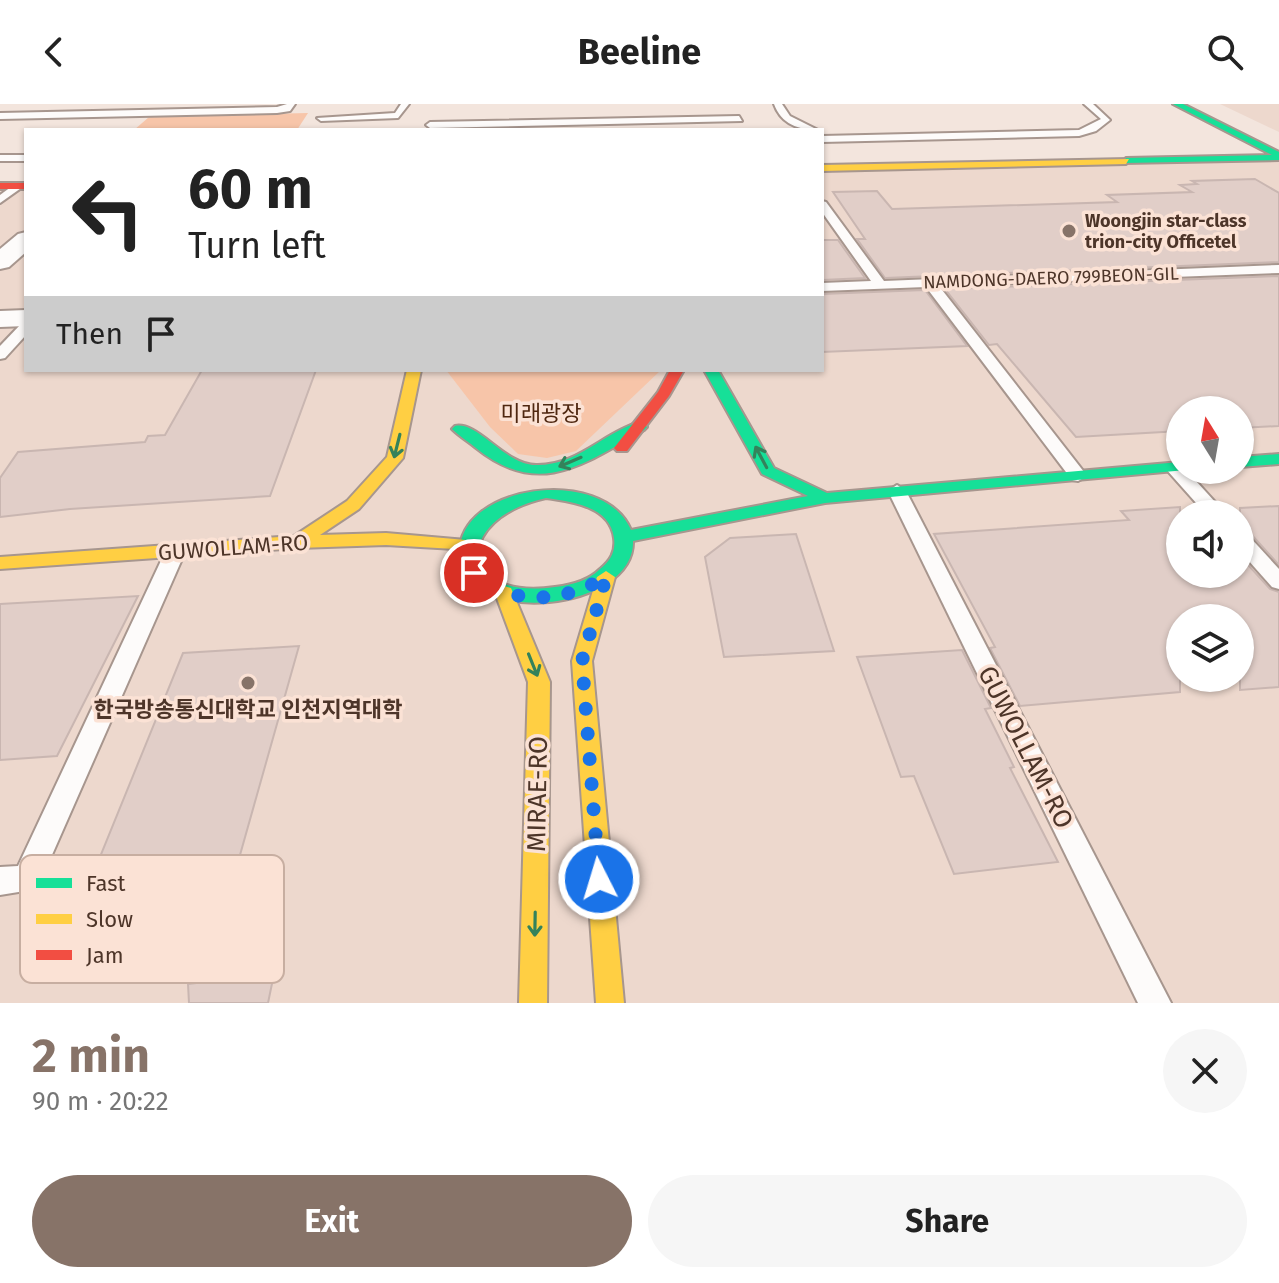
<!DOCTYPE html>
<meta charset="utf-8">
<style>
:root{--surface:#fff;--page:#f6f6f6;--text:#222;--muted:#767676;--accent:#877368}
body{margin:0;font-family:"Fira Sans","Noto Sans KR",sans-serif;background:var(--page);color:var(--text);height:100vh;display:flex;flex-direction:column;font-size:30px;white-space:nowrap}
*{box-sizing:border-box;margin:0}
p{font-size:26px;color:var(--muted)}
.icon{flex:none;width:44px;height:44px;fill:none;stroke:currentColor;stroke-width:2;stroke-linecap:round;stroke-linejoin:round}
.map{position:relative;height:899px;overflow:hidden}
.details{display:flex;flex-direction:column;background:var(--surface);flex:1}
.details>*{flex:none}
.hud{position:absolute;left:24px;top:24px;width:800px;height:244px;border-radius:0px;box-shadow:0 2px 6px #0004;background:#fff;color:var(--text);overflow:hidden}
.needle{width:52px;rotate:349deg}
.buttons{position:absolute;left:1166px;top:292px;display:grid;gap:16px}
.buttons a{display:grid;place-items:center;width:88px;height:88px;border-radius:50%;background:var(--surface);box-shadow:0 2px 6px #0004;font-size:40px}
.pin{position:absolute;display:grid;place-items:center;width:68px;height:68px;color:#fff;margin:-34px;border:4px solid #fff;border-radius:50%;box-shadow:0 2px 8px #0007}
.me{position:absolute;width:88px;margin:-44px;rotate:355deg;stroke-linejoin:round;filter:drop-shadow(0 0 6px #0008)}
.turn{display:flex;align-items:center;gap:28px;height:168px;padding:0 32px;font-size:36px}
.turn .icon{width:104px;height:104px;stroke-width:2.5}
.turn b{display:block;font-size:56px;line-height:68px}
.then{display:flex;align-items:center;height:76px;padding:0 32px;background:#0003;gap:16px;font-size:30px}
.round{display:grid;place-items:center;flex:none;width:84px;height:84px;border-radius:42px;background:var(--page)}
.summary{display:flex;align-items:center;justify-content:space-between;height:136px;padding:0 32px}
h1{font-size:48px;font-weight:700;line-height:60px;color:var(--accent)}
.button{display:flex;gap:16px;margin-top:auto;padding:16px 32px}
.button a{flex:1;height:92px;border-radius:48px;background:var(--accent);color:#fff;font-size:32px;font-weight:700;line-height:92px;text-align:center}
.button a+a{background:var(--page);color:var(--text)}
header{display:flex;justify-content:space-between;align-items:center;height:104px;padding:0 32px;background:var(--surface);font-size:36px;font-weight:700}
.map>svg:first-child{display:block}
.built{fill:#edd8cd;fill-rule:evenodd}
.green{fill:#f7c5a9}
.building{fill:#e1cec8;stroke:#c9b6b1;stroke-width:2}
.lines{fill:none;stroke-linecap:round;stroke-linejoin:round}
.lane-casing{stroke:#a7968e;stroke-width:4}
.street-casing{stroke:#a7968e;stroke-width:4}
.fast-casing{stroke:#a7968e;stroke-width:4}
.slow-casing{stroke:#a7968e;stroke-width:4}
.jam-casing{stroke:#a7968e;stroke-width:4}
.lane{fill:#fdfbfa;fill-rule:evenodd}
.street{fill:#fdfbfa;fill-rule:evenodd}
.fast{fill:#16e098;fill-rule:evenodd}
.slow{fill:#ffcf43;fill-rule:evenodd}
.jam{fill:#f24e42;fill-rule:evenodd}
.oneway{stroke:#34825b}
.route{stroke:#1a73e8;stroke-width:14;stroke-dasharray:0 25.2}
.poi-dot{fill:#877368;stroke:#fbe2d5;stroke-width:3}
.labels{text-anchor:middle;stroke-width:7;stroke-linejoin:round;paint-order:stroke}
.far-poi-label{font-size:18px;font-weight:bold;fill:#4d3529;stroke:#fbe2d5;text-anchor:start}
.far-street-label{font-size:18px;fill:#4d3529;stroke:#fbe2d5}
.park-label{font-size:22px;fill:#4f2710;stroke:#fbe2d5}
.street-label{font-size:22px;fill:#4d3529;stroke:#fbe2d5}
.poi-label{font-size:22px;font-weight:bold;fill:#4d3529;stroke:#fbe2d5}
.near-street-label{font-size:26px;fill:#4d3529;stroke:#fbe2d5}
.key{fill:#fbe2d5;stroke:#c7aea1;stroke-width:2}
.key-label{font-size:22px;fill:#4d3529}
</style>
<header><svg class="icon" aria-label="back" viewBox="0 0 24 24"><path d="M15 5l-7 7 7 7"/></svg>Beeline<svg class="icon" aria-label="search" viewBox="0 0 24 24"><circle cx="10" cy="10" r="6"/><path d="M15 15l6 6"/></svg></header>
<div class="map">
<svg width="1279" height="899" viewBox="0 0 1279 899">
<rect width="100%" height="100%" fill="#f3e5dd"/>
<g class="built">
<path d="M1220 0H1279V28Z"/>
<path d="M1279 53V899H0V82H26V266H822V64ZM1180 306H1240V366H1180ZM1180 410H1240V470H1180ZM1180 514H1240V574H1180Z"/>
</g>
<g class="green">
<path d="M308 9 297 26H134L149 13Z"/>
<path d="M446 266H661L576 347 547 354 518 350 490 323Z"/>
</g>
<g class="building">
<path d="M1255 75 1279 89V158L885 174 857 135H865L833 88 877 87 892 105 1117 98 1107 91 1192 88 1180 81 1197 80 1192 77Z"/>
<path d="M822 136H838L865 174 822 176Z"/>
<path d="M1279 172V322L1240 324V306H1180V327L1076 333 997 240 989 241 945 185Z"/>
<path d="M925 186 967 242 822 248V190Z"/>
<path d="M202 266H316L270 392 70 405 0 413V374L18 348 145 338 148 332 165 331Z"/>
<path d="M1279 402V461L1249 428 1240 426V404Z"/>
<path d="M1180 403V470H1240V452L1270 485 1279 488V583L1240 586V514H1180V588L1020 602 990 544 995 543 934 430 1129 416 1121 407Z"/>
<path d="M796 430 834 547 724 553 705 453 730 434Z"/>
<path d="M138 492 57 652 0 656V500Z"/>
<path d="M299 542 238 758 93 770 183 549Z"/>
<path d="M962 546 991 604 985 605 1014 663 1010 664 1058 758 954 770 914 672 901 673 857 553Z"/>
<path d="M274 870 268 899H189L188 880Z"/>
</g>
<g class="lines">
<defs>
<g id="lane">
<path d="M287 0H295L290 7 277 9 0 15V9L277 3Z"/>
<path d="M401 0H409L398 14 321 17 317 14 395 9Z"/>
<path d="M774 0H782L790 12 818 26C799 26 781 20 774 0Z"/>
<path d="M1084 0H1093L1110 16 1096 27 1079 32 822 38V32L1079 26 1101 15Z"/>
<path d="M739 12 742 17 430 24 426 21 430 18Z"/>
<rect x="0" y="51" width="26" height="6"/>
<path d="M15 80 24 82 0 99V91Z"/>
<path d="M822 97 826 98 884 177 1279 161V169L939 182 1084 368 1087 372 1078 377 1072 376 926 183 822 187V179L871 177 822 108Z"/>
<path d="M26 219V231L5 254 0 255V242L21 220Z"/>
<path d="M1174 359 1180 360V366H1186L1226 410H1206L1165 364Z"/>
<path d="M897 381 906 387 1171 899H1138L888 387Z"/>
<path d="M1240 429 1247 430 1279 465V485L1272 483 1240 447Z"/>
<path d="M176 439 186 446 37 785 0 791V763L18 762 166 446Z"/>
</g>
<g id="street">
<path d="M26 128V148L9 163 0 165V145L18 130Z"/>
<path d="M26 206V222L0 223V207Z"/>
</g>
<g id="fast">
<path d="M1173 0H1183L1279 48V56L1123 59 1126 54 1272 51Z"/>
<path d="M704 266H718L774 364 827 389 1180 358V366H1186L825 399 633 437C635 507 465 525 460 451 455 381 603 360 631 426L808 392 762 370ZM546 394C572 398 610 402 614 434 616 448 610 457 600 465 588 477 572 481 555 483 457 497 452 415 546 394Z"/>
<path d="M639 318 647 323 644 326C584 360 539 395 476 344 469 338 459 332 452 325L455 322C478 317 505 361 536 361 577 362 603 329 639 318Z"/>
<path d="M1279 350V360L1240 363V353Z"/>
</g>
<g id="slow">
<path d="M1129 55 1126 60 822 67V61Z"/>
<path d="M407 266H421L403 354 359 405 320 431 386 429 466 436 472 438 475 442 472 446 386 441 298 444 0 465V453L294 432 347 397 387 353Z"/>
<path d="M606 467 615 473 592 557 624 899H596L572 557 597 473Z"/>
<path d="M504 482 511 484 513 489 550 578 547 899H519L528 578 495 489 497 484Z"/>
</g>
<g id="jam">
<rect x="0" y="79" width="26" height="6"/>
<path d="M670 266H684L669 292 627 347H617L614 344 658 288Z"/>
</g>
</defs>
<use href="#lane" class="lane-casing"/>
<use href="#street" class="street-casing"/>
<use href="#fast" class="fast-casing"/>
<use href="#slow" class="slow-casing"/>
<use href="#jam" class="jam-casing"/>
<use href="#lane" class="lane"/>
<use href="#street" class="street"/>
<use href="#fast" class="fast"/>
<use href="#slow" class="slow"/>
<use href="#jam" class="jam"/>
</g>
<defs><path id="oneway-shaft" d="M-6 0H5M1.5-3L5.5 0L1.5 3" fill="none" stroke-width="1.6" stroke-linecap="round" stroke-linejoin="round" transform="scale(2)"/></defs>
<g class="oneway">
<use href="#oneway-shaft" transform="translate(397 342) rotate(104)"/>
<use href="#oneway-shaft" transform="translate(761 353) rotate(-118)"/>
<use href="#oneway-shaft" transform="translate(570 358) rotate(157)"/>
<use href="#oneway-shaft" transform="translate(533 561) rotate(68)"/>
<use href="#oneway-shaft" transform="translate(535 820) rotate(91)"/>
</g>
<g class="lines">
<path class="route" d="M474 469C512 504 565 498 606 473L582 557 599 775"/>
</g>
<g class="poi-dot">
<circle cx="1069" cy="127" r="8"/>
<circle cx="248" cy="579" r="8"/>
</g>
<g class="labels">
<g class="far-poi-label">
<text x="1085" y="123">Woongjin star-class<tspan x="1085" dy="21">trion-city Officetel</tspan></text>
</g>
<g class="far-street-label">
<text transform="translate(1051 174) rotate(-2)" y="6">NAMDONG-DAERO 799BEON-GIL</text>
</g>
<g class="park-label">
<text x="541" y="317">미래광장</text>
</g>
<g class="street-label">
<text transform="translate(233 443) rotate(-4)" y="8">GUWOLLAM-RO</text>
</g>
<g class="poi-label">
<text x="248" y="613">한국방송통신대학교 인천지역대학</text>
</g>
<g class="near-street-label">
<text transform="translate(1026 643) rotate(63)" y="9">GUWOLLAM-RO</text>
<text transform="translate(537 690) rotate(-89)" y="9">MIRAE-RO</text>
</g>
</g>
<rect x="20" y="751" width="264" height="128" rx="12" class="key"/>
<rect x="36" y="774" width="36" height="10" fill="#16e098"/>
<rect x="36" y="810" width="36" height="10" fill="#ffcf43"/>
<rect x="36" y="846" width="36" height="10" fill="#f24e42"/>
<g class="key-label">
<text x="86" y="787">Fast</text>
<text x="86" y="823">Slow</text>
<text x="86" y="859">Jam</text>
</g>
</svg>
<div class="buttons">
<a><svg class="needle" viewBox="-14 -14 28 28"><path d="M0-13l5 13h-10z" fill="#e53935"/><path d="M0 13l5-13h-10z" fill="#767676"/></svg></a>
<a><svg class="icon" aria-label="sound" viewBox="0 0 24 24"><path d="M4 9h4l5-4v14l-5-4H4zM17 9q2 3 0 6"/></svg></a>
<a><svg class="icon" aria-label="layers" viewBox="0 0 24 24"><path d="M12 4l9 5-9 5-9-5zM3 14l9 5 9-5"/></svg></a>
</div>
<div class="pin" style="left:474px;top:469px;background:#d93025"><svg class="icon" aria-label="arrive" viewBox="0 0 24 24"><path d="M6 21V4h12l-3 4 3 4H6"/></svg></div>
<svg class="me" style="left:599px;top:775px" viewBox="-20 -20 40 40"><circle r="17" fill="#1a73e8" stroke="#fff" stroke-width="3"/><path d="M0-11L8 9 0 5-8 9z" fill="#fff"/></svg>
<div class="hud">
<div class="turn"><svg class="icon" aria-label="left" viewBox="0 0 24 24"><path d="M17 20v-9H6M10 6l-5 5 5 5"/></svg><div><b>60 m</b>Turn left</div></div>
<div class="then">Then<svg class="icon" aria-label="arrive" viewBox="0 0 24 24"><path d="M6 21V4h12l-3 4 3 4H6"/></svg></div>
</div>
</div>
<section class="details">
<div class="summary"><div><h1>2 min</h1><p>90 m · 20:22</p></div><a class="round"><svg class="icon" aria-label="close" viewBox="0 0 24 24"><path d="M6 6l12 12M18 6L6 18"/></svg></a></div>
<div class="button"><a>Exit</a><a>Share</a></div>
</section>
